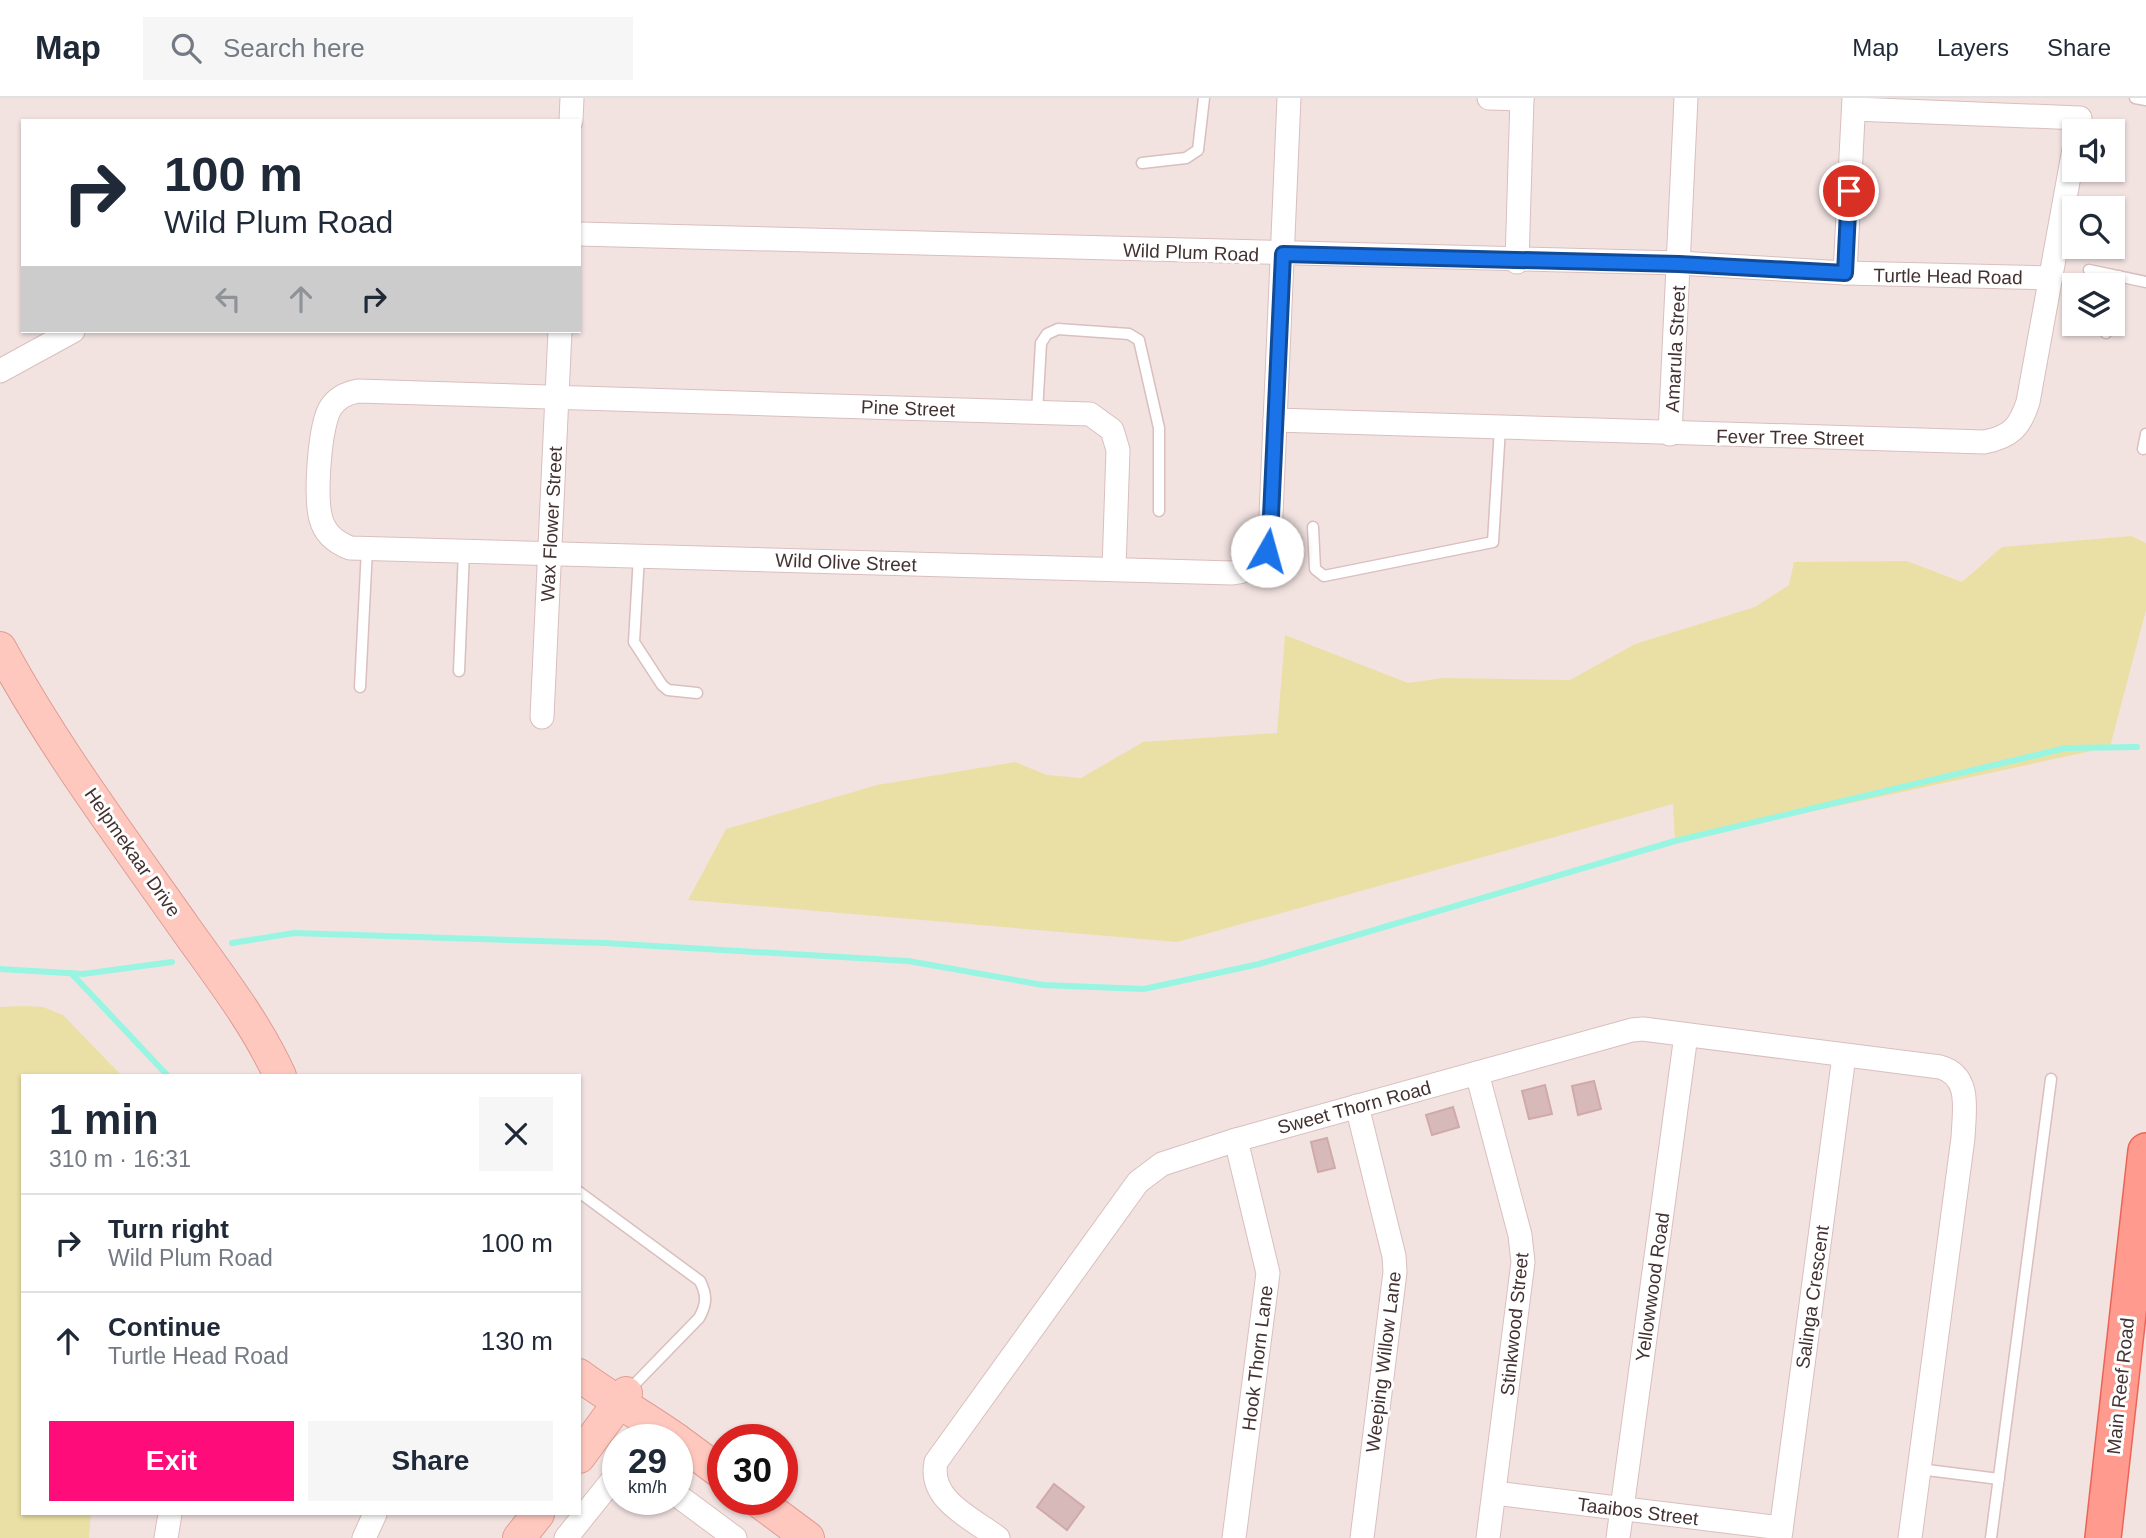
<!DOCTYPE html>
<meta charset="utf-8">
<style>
:root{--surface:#fff;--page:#f6f6f7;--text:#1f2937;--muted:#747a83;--line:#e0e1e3;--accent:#ff0c7b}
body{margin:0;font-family:Helvetica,sans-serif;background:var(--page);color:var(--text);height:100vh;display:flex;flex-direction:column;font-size:26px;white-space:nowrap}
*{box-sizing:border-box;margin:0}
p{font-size:23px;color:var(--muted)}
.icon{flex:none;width:38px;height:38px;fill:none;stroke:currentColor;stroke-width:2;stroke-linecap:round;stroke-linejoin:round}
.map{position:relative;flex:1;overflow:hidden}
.sheet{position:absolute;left:21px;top:976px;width:560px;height:441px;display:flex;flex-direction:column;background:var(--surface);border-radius:0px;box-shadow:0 2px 5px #0004}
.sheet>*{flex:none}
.hud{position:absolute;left:21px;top:21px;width:560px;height:214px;border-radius:0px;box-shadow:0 2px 5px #0004;background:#fff;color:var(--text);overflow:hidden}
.controls{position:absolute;left:2062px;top:21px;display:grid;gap:14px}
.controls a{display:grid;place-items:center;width:63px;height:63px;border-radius:0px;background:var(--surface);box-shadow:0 2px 5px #0004;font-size:35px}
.speed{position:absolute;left:602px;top:1326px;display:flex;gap:14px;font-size:35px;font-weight:700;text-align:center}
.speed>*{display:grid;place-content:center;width:91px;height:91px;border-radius:50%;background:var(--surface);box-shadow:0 2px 5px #0004;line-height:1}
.speed small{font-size:18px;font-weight:400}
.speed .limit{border:10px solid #d22;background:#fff;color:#111}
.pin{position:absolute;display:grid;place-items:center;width:60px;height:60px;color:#fff;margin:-30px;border:4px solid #fff;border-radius:50%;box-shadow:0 2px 7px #0007}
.me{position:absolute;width:77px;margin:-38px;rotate:7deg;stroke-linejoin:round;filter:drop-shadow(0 0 5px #0008)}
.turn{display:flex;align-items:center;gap:24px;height:147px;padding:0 28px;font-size:32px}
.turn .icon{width:91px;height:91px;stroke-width:2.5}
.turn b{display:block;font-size:49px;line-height:60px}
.lanes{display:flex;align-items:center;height:66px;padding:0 28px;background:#0003;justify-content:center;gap:35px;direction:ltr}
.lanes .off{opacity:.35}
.round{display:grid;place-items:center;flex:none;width:74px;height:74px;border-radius:0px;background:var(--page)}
.overview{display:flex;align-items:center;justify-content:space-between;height:119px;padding:0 28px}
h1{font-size:42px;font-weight:800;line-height:52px}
.action{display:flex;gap:14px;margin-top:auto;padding:14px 28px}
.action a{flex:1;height:80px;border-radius:0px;background:var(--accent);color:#fff;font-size:28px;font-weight:800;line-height:80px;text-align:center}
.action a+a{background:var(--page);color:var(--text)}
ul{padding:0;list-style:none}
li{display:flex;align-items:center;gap:21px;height:98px;padding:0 28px;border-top:2px solid var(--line)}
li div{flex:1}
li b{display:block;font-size:26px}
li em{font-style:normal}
header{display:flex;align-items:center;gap:42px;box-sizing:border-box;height:98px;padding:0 35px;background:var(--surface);border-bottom:2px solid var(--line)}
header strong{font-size:33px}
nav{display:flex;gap:38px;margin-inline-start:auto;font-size:24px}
.search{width:490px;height:63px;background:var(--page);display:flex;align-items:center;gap:18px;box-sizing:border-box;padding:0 24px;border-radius:0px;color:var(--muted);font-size:26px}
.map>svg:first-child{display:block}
.green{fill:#eae0a6}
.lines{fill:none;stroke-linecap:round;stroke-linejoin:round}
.stream{stroke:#98f5e2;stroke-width:6}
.building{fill:#d8b9b9;stroke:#d0a9a9;stroke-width:2}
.lane-casing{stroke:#d9bfbe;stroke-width:13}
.street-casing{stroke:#d9bfbe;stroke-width:25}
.secondary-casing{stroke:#e09d93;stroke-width:34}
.primary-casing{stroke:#ec6456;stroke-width:38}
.lane{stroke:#fff;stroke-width:10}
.street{stroke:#fff;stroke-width:23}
.secondary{stroke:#ffc8bf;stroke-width:32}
.primary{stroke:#ff9a8e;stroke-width:35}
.route-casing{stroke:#114b97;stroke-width:18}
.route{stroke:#1a73e8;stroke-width:12}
.labels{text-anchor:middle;stroke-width:6;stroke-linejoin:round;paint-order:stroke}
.street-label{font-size:19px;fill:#443232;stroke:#fff}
</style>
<header>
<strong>Map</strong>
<div class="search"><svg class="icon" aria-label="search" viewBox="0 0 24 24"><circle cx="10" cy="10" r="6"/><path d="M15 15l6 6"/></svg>Search here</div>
<nav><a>Map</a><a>Layers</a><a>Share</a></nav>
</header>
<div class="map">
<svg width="2146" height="1440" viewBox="0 0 2146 1440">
<rect width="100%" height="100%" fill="#f2e3e1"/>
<g class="green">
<path d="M2131 438 2146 445V512L2110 649 1675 743 1673 706 1177 844 688 802 726 731 877 687 1015 664 1047 677 1081 680 1143 644 1277 635 1285 537 1408 585 1443 580 1570 582 1635 546 1755 509 1789 487 1794 464 1907 463 1962 484 2002 449Z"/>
<path d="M23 908 43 909 63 917 122 978H23V1416H91L89 1440H0V909Z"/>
</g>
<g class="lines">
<g class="stream">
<path d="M232 845 294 835 604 845 908 863 1043 887 1144 891 1259 866 1675 743 2066 650 2137 649"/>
<path d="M0 871 83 876 172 864"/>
<path d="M71 875 168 978"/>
</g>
</g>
<g class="building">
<path d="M1594 983 1601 1011 1578 1017 1572 988Z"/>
<path d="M1545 987 1552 1016 1529 1021 1522 993Z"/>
<path d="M1453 1009 1459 1029 1432 1037 1426 1017Z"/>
<path d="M1327 1040 1335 1070 1318 1074 1311 1044Z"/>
<path d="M1054 1386 1084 1409 1067 1432 1037 1409Z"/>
</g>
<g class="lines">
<defs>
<g id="lane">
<path d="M2135 0 2146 2"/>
<path d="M1142 65 1186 60 1198 52 1204 0"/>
<path d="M2089 172 2146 184"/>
<path d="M2112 208 2119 178"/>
<path d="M2106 235 2108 226"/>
<path d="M1037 314 1041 245 1047 236 1058 231 1129 236 1139 242 1159 330V413"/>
<path d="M2143 351 2146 336"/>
<path d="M1313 429 1315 471 1324 478 1493 444 1500 330"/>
<path d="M639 458 634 544 662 587 668 592 697 595"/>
<path d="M459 573 464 453"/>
<path d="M360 589 367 451"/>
<path d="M579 1094 700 1183C707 1197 707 1206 699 1220L628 1293"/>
<path d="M1919 1371 1999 1381"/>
<path d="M1991 1440 2051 981"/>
</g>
<g id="street">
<path d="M1489 0 1522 1"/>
<path d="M1854 11 2080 20"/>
<path d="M571 23 572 0"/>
<path d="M579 136 1679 165 1845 175 2050 180"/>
<path d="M1517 164 1522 0"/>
<path d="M1845 175 1854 0"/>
<path d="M0 273 73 233"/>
<path d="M1275 322 1984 344C2011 339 2020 329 2028 304L2074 51"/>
<path d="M1670 336 1686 0"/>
<path d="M1114 471 1118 352 1112 332 1090 316 358 293C347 295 337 300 331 309 319 327 315 400 321 421 325 436 337 445 350 450L1232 475C1255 473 1264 462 1270 440L1289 0"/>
<path d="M542 619 560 233"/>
<path d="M1477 975 1520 1137 1523 1164 1488 1440"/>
<path d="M1357 1008 1394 1158 1395 1174 1362 1440"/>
<path d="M1495 1395 1781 1430"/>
<path d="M677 1397 735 1440"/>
<path d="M166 1440 170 1416"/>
<path d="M364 1440 375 1416"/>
<path d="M566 1440 618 1375"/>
<path d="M998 1440C972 1420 928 1402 936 1364L1138 1084 1162 1066 1236 1042 1632 932 1643 931 1940 969C1972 978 1964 1013 1963 1040L1910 1440"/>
<path d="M1234 1440 1268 1175 1236 1042"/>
<path d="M1618 1440 1686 937"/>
<path d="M1780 1440 1844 958"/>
</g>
<g id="secondary">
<path d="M0 550C53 648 121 739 185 830 219 878 256 925 280 978"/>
<path d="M579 1277C611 1301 645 1319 677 1342"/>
<path d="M677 1342 723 1376"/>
<path d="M579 1359 626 1295"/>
<path d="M757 1402 808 1440"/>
<path d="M519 1440 538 1416"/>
</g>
<path id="primary" d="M2103 1440 2146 1053"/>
</defs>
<use href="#lane" class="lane-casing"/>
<use href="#street" class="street-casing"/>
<use href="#secondary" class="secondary-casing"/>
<use href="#primary" class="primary-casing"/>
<use href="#lane" class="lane"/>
<use href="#street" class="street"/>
<use href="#secondary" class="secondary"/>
<use href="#primary" class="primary"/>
</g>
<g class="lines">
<defs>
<path id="route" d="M1267 453 1270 440 1283 156 1679 166 1845 175 1849 93"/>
</defs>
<use href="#route" class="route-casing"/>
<use href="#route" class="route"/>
</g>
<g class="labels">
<g class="street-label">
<text transform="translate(1191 154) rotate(2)" y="7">Wild Plum Road</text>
<text transform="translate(1948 178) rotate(1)" y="7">Turtle Head Road</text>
<text transform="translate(1675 251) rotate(-87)" y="7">Amarula Street</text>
<text transform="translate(908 310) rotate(2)" y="7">Pine Street</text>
<text transform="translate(1790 339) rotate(1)" y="7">Fever Tree Street</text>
<text transform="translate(551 426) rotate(-87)" y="7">Wax Flower Street</text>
<text transform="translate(846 464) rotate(2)" y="7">Wild Olive Street</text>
<text transform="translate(133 754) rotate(55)" y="7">Helpmekaar Drive</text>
<text transform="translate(1354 1009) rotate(-15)" y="7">Sweet Thorn Road</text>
<text transform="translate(1652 1189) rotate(-82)" y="7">Yellowwood Road</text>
<text transform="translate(1812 1199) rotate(-82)" y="7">Salinga Crescent</text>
<text transform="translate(1514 1226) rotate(-84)" y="7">Stinkwood Street</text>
<text transform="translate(1257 1260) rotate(-83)" y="7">Hook Thorn Lane</text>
<text transform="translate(1383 1264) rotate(-83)" y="7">Weeping Willow Lane</text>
<text transform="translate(2120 1288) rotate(-84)" y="7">Main Reef Road</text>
<text transform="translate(1638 1413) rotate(7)" y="7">Taaibos Street</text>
</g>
</g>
</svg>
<div class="controls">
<a><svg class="icon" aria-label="sound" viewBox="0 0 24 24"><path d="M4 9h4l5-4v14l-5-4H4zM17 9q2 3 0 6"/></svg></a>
<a><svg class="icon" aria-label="search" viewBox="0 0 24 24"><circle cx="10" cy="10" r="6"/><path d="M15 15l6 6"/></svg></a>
<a><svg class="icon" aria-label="layers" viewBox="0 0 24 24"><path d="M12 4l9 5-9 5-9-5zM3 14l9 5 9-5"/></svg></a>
</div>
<div class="speed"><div>29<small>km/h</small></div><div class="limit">30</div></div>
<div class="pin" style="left:1849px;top:93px;background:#d93025"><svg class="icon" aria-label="arrive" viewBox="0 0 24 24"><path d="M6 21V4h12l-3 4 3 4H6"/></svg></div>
<svg class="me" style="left:1267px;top:453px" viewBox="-20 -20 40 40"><circle r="19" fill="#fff"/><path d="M0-13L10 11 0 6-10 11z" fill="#1a73e8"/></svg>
<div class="hud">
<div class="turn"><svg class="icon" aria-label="right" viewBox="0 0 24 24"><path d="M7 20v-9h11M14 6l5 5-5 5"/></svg><div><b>100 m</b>Wild Plum Road</div></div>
<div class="lanes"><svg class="icon off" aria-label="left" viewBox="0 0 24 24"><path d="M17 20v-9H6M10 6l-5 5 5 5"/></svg><svg class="icon off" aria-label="ahead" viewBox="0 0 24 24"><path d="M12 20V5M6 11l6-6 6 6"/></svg><svg class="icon" aria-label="right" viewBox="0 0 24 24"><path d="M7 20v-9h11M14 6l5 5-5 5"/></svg></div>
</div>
<section class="sheet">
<div class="overview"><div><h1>1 min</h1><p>310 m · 16:31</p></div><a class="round"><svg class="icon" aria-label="close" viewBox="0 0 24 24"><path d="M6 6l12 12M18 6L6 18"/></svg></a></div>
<ul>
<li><svg class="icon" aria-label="right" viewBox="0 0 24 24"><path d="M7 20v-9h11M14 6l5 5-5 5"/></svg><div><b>Turn right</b><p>Wild Plum Road</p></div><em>100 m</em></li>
<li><svg class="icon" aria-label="ahead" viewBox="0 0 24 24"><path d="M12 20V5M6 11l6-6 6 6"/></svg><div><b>Continue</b><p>Turtle Head Road</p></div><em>130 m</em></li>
</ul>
<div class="action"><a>Exit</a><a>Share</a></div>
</section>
</div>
